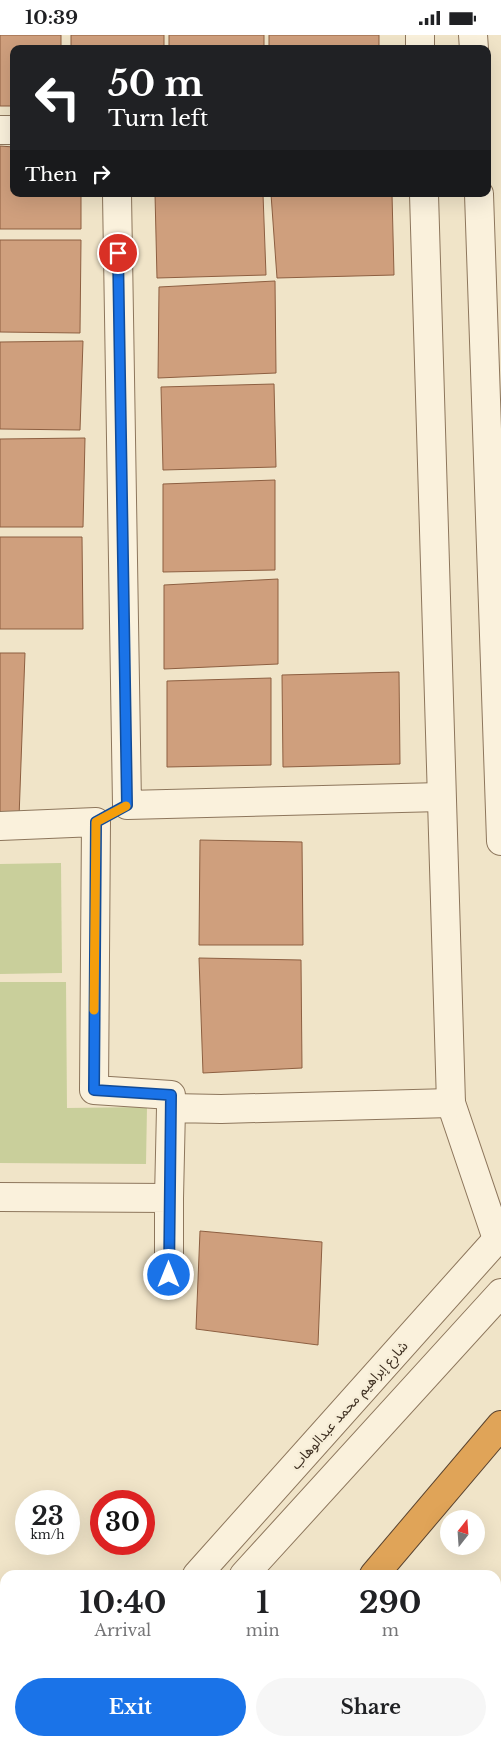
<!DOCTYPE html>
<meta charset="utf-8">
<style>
:root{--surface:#fff;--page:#f6f6f6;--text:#202124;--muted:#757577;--accent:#1a73e8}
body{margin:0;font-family:"Libre Baskerville","Noto Sans Arabic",serif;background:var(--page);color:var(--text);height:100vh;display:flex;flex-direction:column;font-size:19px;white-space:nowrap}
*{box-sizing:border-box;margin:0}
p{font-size:16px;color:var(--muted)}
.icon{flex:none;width:28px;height:28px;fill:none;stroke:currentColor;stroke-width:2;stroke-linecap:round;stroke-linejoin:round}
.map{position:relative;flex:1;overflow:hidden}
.drawer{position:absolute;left:0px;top:1535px;width:501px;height:176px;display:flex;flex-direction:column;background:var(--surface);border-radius:15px 15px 0 0;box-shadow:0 5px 20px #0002}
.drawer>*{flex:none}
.banner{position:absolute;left:10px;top:10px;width:481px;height:152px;border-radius:10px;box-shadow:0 5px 20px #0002;background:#202124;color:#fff;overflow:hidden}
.needle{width:32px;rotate:17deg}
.tools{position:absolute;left:440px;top:1475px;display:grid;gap:10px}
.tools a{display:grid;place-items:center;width:45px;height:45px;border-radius:50%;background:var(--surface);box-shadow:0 5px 20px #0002;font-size:25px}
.speed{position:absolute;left:15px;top:1455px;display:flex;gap:10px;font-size:25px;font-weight:700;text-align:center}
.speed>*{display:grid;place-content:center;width:65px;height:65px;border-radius:50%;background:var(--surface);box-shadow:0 5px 20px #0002;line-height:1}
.speed small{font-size:12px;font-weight:400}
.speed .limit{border:8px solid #d22;background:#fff;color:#111}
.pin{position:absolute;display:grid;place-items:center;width:42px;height:42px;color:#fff;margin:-21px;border:2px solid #fff;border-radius:50%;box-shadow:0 1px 5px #0007}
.me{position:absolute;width:55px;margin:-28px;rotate:0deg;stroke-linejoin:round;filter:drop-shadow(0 0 4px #0008)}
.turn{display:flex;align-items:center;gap:18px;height:105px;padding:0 15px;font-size:22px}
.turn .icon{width:65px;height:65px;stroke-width:2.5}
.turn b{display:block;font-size:35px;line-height:42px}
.then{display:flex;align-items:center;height:48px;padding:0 15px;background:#0003;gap:10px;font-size:19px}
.eta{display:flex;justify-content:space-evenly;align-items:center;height:85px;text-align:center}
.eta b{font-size:30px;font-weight:700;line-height:35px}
.action{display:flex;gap:10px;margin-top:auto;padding:10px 15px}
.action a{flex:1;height:58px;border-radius:30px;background:var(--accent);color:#fff;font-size:20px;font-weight:700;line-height:58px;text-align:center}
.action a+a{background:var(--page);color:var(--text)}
.status{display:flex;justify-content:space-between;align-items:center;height:35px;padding:0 25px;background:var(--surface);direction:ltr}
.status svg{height:14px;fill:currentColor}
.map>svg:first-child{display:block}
.green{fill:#c9cf9b}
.building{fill:#cf9f7d;stroke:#8d5f41}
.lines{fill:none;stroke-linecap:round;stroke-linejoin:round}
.minor-casing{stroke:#8d765c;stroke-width:30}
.highway-casing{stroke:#5b4430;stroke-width:30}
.minor{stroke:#faf1dc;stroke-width:28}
.highway{stroke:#e0a458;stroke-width:28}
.route-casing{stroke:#114b97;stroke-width:12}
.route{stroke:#1a73e8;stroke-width:9}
.slow{stroke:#f59e0b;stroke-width:9}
.labels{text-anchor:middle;stroke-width:5;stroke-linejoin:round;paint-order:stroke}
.street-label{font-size:14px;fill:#3d2e20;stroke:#f7eed8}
</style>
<div class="status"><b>10:39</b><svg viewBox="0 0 49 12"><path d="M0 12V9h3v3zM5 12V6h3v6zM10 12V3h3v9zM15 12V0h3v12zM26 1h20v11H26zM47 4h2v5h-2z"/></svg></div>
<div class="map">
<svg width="501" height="1711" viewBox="0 0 501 1711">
<rect width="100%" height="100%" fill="#f0e4c8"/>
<g class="green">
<path d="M61 828 62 938 0 939V829Z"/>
<path d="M0 947H66L67 1073 147 1072 146 1129 0 1128Z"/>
</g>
<g class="building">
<path d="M0 0H61V14H14V71H0Z"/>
<rect x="71" y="0" width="93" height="14"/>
<rect x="169" y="0" width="95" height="14"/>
<rect x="269" y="0" width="110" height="14"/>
<path d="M0 111 14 112V159H81V194H0Z"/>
<path d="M155 159H263L266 240 157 243Z"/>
<path d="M271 159H392L394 240 277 243Z"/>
<path d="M0 205H81L80 298 0 297Z"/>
<path d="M275 246 276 338 158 343 159 252Z"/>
<path d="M83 306 80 395 0 394V307Z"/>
<path d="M274 349 276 432 163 435 161 352Z"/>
<path d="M85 403 83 492H0V404Z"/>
<path d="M275 445V535L163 537V449Z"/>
<path d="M0 502H82L83 594H0Z"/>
<path d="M278 544V629L164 634V550Z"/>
<path d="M0 618H25L19 783H0Z"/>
<path d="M399 637 400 729 283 732 282 640Z"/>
<path d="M271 643V730L167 732V646Z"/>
<path d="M200 805 302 807 303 910H199Z"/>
<path d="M199 923 301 925 302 1033 203 1038Z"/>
<path d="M200 1196 322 1207 318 1310 196 1294Z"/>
</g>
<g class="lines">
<defs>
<g id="minor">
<path d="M420 0V14"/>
<path d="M473 0 474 14"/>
<path d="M0 95H14"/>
<path d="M117 159 127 770 441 762"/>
<path d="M424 159 451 1068 497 1204"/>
<path d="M479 159 501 806"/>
<path d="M0 791 96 787 94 1055 171 1060V1073"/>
<path d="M0 1162 169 1163V1240"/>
<path d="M169 1163 171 1073 221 1074 451 1068"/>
<path d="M197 1540 501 1200"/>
<path d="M244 1540 501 1258"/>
<path d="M44 1711 49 1706"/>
<path d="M91 1711 95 1706"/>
</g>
<g id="highway">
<path d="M374 1540 501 1390"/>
<path d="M232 1711 236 1706"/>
</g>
</defs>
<use href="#minor" class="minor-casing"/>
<use href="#highway" class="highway-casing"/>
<use href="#minor" class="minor"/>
<use href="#highway" class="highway"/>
</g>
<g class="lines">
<defs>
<path id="route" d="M118 218 127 770 96 787 94 1055 171 1060 169 1240"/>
</defs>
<use href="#route" class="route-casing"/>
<use href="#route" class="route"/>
<path class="slow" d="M94 975 96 787 126 771"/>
</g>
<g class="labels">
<g class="street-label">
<text transform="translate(349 1370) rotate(-48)" y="5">شارع إبراهيم محمد عبدالوهاب</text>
</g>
</g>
</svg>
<div class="tools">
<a><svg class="needle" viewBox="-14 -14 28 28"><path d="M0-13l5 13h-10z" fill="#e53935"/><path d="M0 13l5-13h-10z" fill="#757577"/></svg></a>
</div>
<div class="speed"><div>23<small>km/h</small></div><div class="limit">30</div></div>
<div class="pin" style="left:118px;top:218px;background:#d93025"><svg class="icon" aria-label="arrive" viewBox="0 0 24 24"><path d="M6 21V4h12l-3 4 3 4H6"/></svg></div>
<svg class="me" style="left:169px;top:1240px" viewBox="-20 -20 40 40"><circle r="17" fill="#1a73e8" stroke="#fff" stroke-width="3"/><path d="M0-11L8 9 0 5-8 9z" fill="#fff"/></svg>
<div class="banner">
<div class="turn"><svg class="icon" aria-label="left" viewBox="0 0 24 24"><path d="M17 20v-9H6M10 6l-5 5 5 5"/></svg><div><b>50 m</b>Turn left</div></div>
<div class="then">Then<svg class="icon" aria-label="right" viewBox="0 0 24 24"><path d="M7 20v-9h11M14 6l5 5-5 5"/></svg></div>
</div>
<section class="drawer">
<div class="eta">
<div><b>10:40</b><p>Arrival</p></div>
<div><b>1</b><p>min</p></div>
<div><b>290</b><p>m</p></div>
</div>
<div class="action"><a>Exit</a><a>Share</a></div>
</section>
</div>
